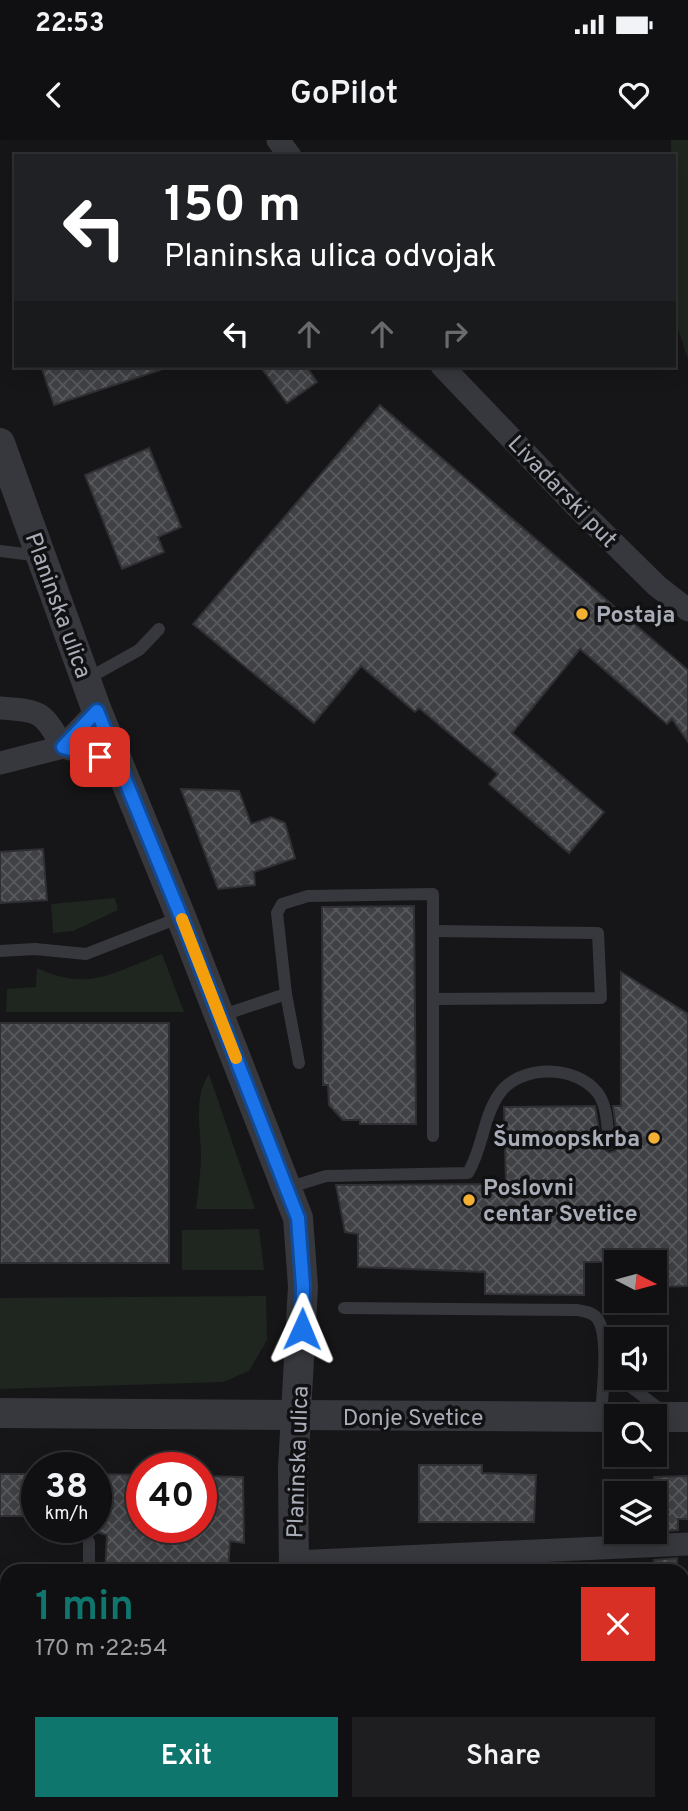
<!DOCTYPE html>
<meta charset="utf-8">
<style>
:root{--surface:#101012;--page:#1e1e20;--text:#f1f3f6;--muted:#9c9d9f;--line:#303032;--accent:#0f766e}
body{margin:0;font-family:Overpass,sans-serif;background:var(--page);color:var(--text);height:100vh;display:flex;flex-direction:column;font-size:26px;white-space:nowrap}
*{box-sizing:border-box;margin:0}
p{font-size:23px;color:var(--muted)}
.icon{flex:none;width:38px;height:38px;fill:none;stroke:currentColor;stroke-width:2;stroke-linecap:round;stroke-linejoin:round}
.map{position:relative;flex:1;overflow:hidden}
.sheet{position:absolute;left:0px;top:1424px;width:690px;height:247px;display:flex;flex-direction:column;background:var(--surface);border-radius:21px 21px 0 0;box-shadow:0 4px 18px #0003,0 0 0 2px var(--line)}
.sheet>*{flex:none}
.hud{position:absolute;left:14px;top:14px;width:662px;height:214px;border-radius:0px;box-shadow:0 4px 18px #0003,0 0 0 2px var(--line);background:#202124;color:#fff;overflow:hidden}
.needle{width:46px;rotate:96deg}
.controls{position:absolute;left:604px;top:1110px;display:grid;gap:14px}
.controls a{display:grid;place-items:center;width:63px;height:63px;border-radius:0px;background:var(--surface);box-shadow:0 4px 18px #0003,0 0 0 2px var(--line);font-size:35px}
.speed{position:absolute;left:21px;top:1312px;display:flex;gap:14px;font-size:35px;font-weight:700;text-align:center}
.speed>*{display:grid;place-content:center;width:91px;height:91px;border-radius:50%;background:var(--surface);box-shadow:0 4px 18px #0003,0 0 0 2px var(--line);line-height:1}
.speed small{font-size:18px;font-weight:400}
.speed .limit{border:10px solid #d22;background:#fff;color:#111}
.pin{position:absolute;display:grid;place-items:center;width:60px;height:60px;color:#fff;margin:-30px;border-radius:14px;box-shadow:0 4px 10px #0006}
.me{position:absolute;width:77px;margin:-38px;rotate:1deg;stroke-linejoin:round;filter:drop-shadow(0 0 5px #0008)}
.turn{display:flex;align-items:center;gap:24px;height:147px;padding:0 35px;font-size:32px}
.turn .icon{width:91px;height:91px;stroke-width:2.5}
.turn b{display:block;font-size:49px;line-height:60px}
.lanes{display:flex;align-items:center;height:66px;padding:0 35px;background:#0003;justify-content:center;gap:35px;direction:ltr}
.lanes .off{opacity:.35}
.round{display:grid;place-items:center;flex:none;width:74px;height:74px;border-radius:0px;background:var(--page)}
.summary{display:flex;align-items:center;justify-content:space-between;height:119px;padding:0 35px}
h1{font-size:42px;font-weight:600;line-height:52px;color:var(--accent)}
.button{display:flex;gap:14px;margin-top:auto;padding:14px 35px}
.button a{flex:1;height:80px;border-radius:0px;background:var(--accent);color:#fff;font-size:28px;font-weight:600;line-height:80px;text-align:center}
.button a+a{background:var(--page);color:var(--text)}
.status{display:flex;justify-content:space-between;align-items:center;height:49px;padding:0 35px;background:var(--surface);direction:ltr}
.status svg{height:19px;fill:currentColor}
header{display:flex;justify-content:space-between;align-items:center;height:91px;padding:0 35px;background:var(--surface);font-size:32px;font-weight:600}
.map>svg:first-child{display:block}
.grass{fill:#1e261f}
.building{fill:url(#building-cross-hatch);stroke:#303034;stroke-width:2}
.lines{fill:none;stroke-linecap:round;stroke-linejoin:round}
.service{stroke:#37383d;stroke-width:12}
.minor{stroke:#37383d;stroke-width:23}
.tertiary{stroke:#37383d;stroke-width:30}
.route-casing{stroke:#114b97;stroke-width:18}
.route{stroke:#1a73e8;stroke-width:12}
.slow{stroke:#f59e0b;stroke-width:12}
.poi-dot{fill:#f2b134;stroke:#111113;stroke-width:2.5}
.labels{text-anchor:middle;stroke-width:7;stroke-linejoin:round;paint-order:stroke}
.street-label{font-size:23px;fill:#a8adb8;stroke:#111113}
.poi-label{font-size:23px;font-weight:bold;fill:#a8adb8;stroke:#111113;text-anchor:start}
</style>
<div class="status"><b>22:53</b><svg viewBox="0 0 49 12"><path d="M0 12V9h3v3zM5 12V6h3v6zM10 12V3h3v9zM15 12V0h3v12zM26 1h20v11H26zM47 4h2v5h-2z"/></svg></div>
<header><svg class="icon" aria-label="back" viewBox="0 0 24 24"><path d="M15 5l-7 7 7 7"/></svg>GoPilot<svg class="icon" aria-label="heart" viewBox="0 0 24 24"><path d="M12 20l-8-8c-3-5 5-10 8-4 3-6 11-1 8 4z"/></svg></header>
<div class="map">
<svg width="688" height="1671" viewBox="0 0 688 1671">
<defs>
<pattern id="building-cross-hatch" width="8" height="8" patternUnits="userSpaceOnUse" patternTransform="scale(1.75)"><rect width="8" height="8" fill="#404145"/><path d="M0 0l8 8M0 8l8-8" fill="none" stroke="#595a5e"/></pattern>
</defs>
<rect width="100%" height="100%" fill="#161618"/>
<g class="grass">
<path d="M671 0H688V219L674 177Z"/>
<path d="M115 758 118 770 73 791 53 793 51 764Z"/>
<path d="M162 814 184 872H6L7 849 36 847 37 828C89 852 112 833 162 814Z"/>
<path d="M209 934 255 1069H196C198 1053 200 1036 201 1020 202 992 192 959 209 934Z"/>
<path d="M259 1089 264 1130H182V1090Z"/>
<path d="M266 1156 267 1200 249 1231 223 1242 0 1249V1158Z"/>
</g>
<g class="building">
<path d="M41 226H159L160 230 54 265Z"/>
<path d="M260 226H306L317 242 287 263Z"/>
<path d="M380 265 688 530V602L672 579 667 584 580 509 512 593 604 672 569 713 489 644 498 634 419 568 415 572 361 526 314 583 193 484Z"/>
<path d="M149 308 181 387 158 397 164 412 122 429 85 335Z"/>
<path d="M181 649 239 651 251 684 271 677 285 683 295 718 254 732 255 745 218 749Z"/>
<path d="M43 709 47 760 0 763V712Z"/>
<path d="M414 766 416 984H360V980H343L329 965 328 945H323L322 767Z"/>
<path d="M621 832 688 874V1146L654 1147V1122H584V1155L485 1154V1132L358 1127V1094L345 1092 336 1045 506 1044 504 967 595 966 602 1008 609 1013 615 1011 618 1003 613 966H621Z"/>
<rect x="0" y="883" width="169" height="240"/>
<path d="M419 1325H482V1333L536 1335 534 1382H419Z"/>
<rect x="0" y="1334" width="37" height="42"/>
<path d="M96 1334 142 1335V1388H201V1336L243 1337 244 1403 230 1401 228 1432H105L107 1395 96 1392Z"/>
<path d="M688 1336V1379H678V1390L654 1392V1337Z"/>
<path d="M677 1418V1432H654V1420Z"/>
</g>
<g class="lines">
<g class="service">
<path d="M0 411 41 416"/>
<path d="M87 539 139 510 159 489"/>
<path d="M0 811 35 809 86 814 181 777"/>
<path d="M286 854 299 923"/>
<path d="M433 859 601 858 598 793 433 791"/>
<path d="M220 876 286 854 277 773 282 764 308 756 433 754V996"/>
<path d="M287 1048 326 1036 468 1033C484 1007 483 971 504 948 527 925 576 926 597 952 608 966 607 987 609 1004"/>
<path d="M344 1168 577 1170C584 1171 592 1172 597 1178 610 1195 602 1255 601 1277"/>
<path d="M618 1237 665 1273"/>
<path d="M89 1432V1402"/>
<path d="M682 1633H688"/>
<path d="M321 1664 360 1665 359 1671"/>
<path d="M428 1664V1671"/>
<path d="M485 1671 493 1664"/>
</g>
<g class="minor">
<path d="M278 0 290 16"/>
<path d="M442 226 576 366 657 446 688 470"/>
<path d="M0 568C42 571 42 571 63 607L0 623"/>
<path d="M97 571 63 607 118 621"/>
<path d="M294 1422 688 1404"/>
<path d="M682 1554H688"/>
<path d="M0 1613H7"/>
</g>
<g class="tertiary">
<path d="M0 303 97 571 181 777 298 1078 303 1146 293 1328 294 1432"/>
<path d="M0 1273 616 1277"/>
<path d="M654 1277H688"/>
<path d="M292 1664V1671"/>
</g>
</g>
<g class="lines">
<defs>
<path id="route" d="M100 617 63 607 97 571 181 777 298 1078 303 1146 302 1189"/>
</defs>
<use href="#route" class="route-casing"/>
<use href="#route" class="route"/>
<path class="slow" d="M182 779 236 918"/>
</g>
<g class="poi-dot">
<circle cx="582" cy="474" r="7"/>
<circle cx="654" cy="998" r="7"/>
<circle cx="469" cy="1060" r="7"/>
</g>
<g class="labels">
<g class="street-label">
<text transform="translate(563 351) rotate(46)" y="8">Livadarski put</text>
<text transform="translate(59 465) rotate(70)" y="8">Planinska ulica</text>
<text x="413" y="1285">Donje Svetice</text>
<text transform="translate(297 1322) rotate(-88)" y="8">Planinska ulica</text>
</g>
<g class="poi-label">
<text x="596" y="482">Postaja</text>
<text x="640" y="1006" text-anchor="end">Šumoopskrba</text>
<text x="483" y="1055">Poslovni<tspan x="483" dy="26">centar Svetice</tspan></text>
</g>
</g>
</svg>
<div class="controls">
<a><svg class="needle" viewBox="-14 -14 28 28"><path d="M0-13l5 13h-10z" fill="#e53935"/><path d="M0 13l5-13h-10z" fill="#9c9d9f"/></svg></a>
<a><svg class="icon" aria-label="sound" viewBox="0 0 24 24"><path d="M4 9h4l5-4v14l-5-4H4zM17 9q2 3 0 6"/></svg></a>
<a><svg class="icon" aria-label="search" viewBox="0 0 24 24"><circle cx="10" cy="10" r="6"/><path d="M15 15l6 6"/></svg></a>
<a><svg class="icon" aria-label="layers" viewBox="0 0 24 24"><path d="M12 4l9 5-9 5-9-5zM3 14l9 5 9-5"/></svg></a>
</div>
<div class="speed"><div>38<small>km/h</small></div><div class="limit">40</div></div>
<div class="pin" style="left:100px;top:617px;background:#d93025"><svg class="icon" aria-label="arrive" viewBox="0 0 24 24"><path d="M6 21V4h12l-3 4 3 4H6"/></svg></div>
<svg class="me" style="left:302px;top:1189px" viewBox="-20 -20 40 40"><path d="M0-17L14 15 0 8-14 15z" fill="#1a73e8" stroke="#fff" stroke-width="4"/></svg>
<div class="hud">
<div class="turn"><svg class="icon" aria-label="left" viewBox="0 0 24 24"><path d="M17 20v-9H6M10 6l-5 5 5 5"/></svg><div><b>150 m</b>Planinska ulica odvojak</div></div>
<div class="lanes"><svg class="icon" aria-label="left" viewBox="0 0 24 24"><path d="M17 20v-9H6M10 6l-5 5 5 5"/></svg><svg class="icon off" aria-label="ahead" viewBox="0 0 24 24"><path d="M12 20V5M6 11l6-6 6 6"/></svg><svg class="icon off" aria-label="ahead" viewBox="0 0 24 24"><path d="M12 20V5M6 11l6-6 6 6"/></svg><svg class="icon off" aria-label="right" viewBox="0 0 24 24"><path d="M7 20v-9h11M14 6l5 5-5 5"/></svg></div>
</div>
<section class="sheet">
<div class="summary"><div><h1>1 min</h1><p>170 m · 22:54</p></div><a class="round" style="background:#d93025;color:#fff"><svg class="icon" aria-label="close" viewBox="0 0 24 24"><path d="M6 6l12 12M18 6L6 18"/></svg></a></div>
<div class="button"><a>Exit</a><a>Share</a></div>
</section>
</div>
